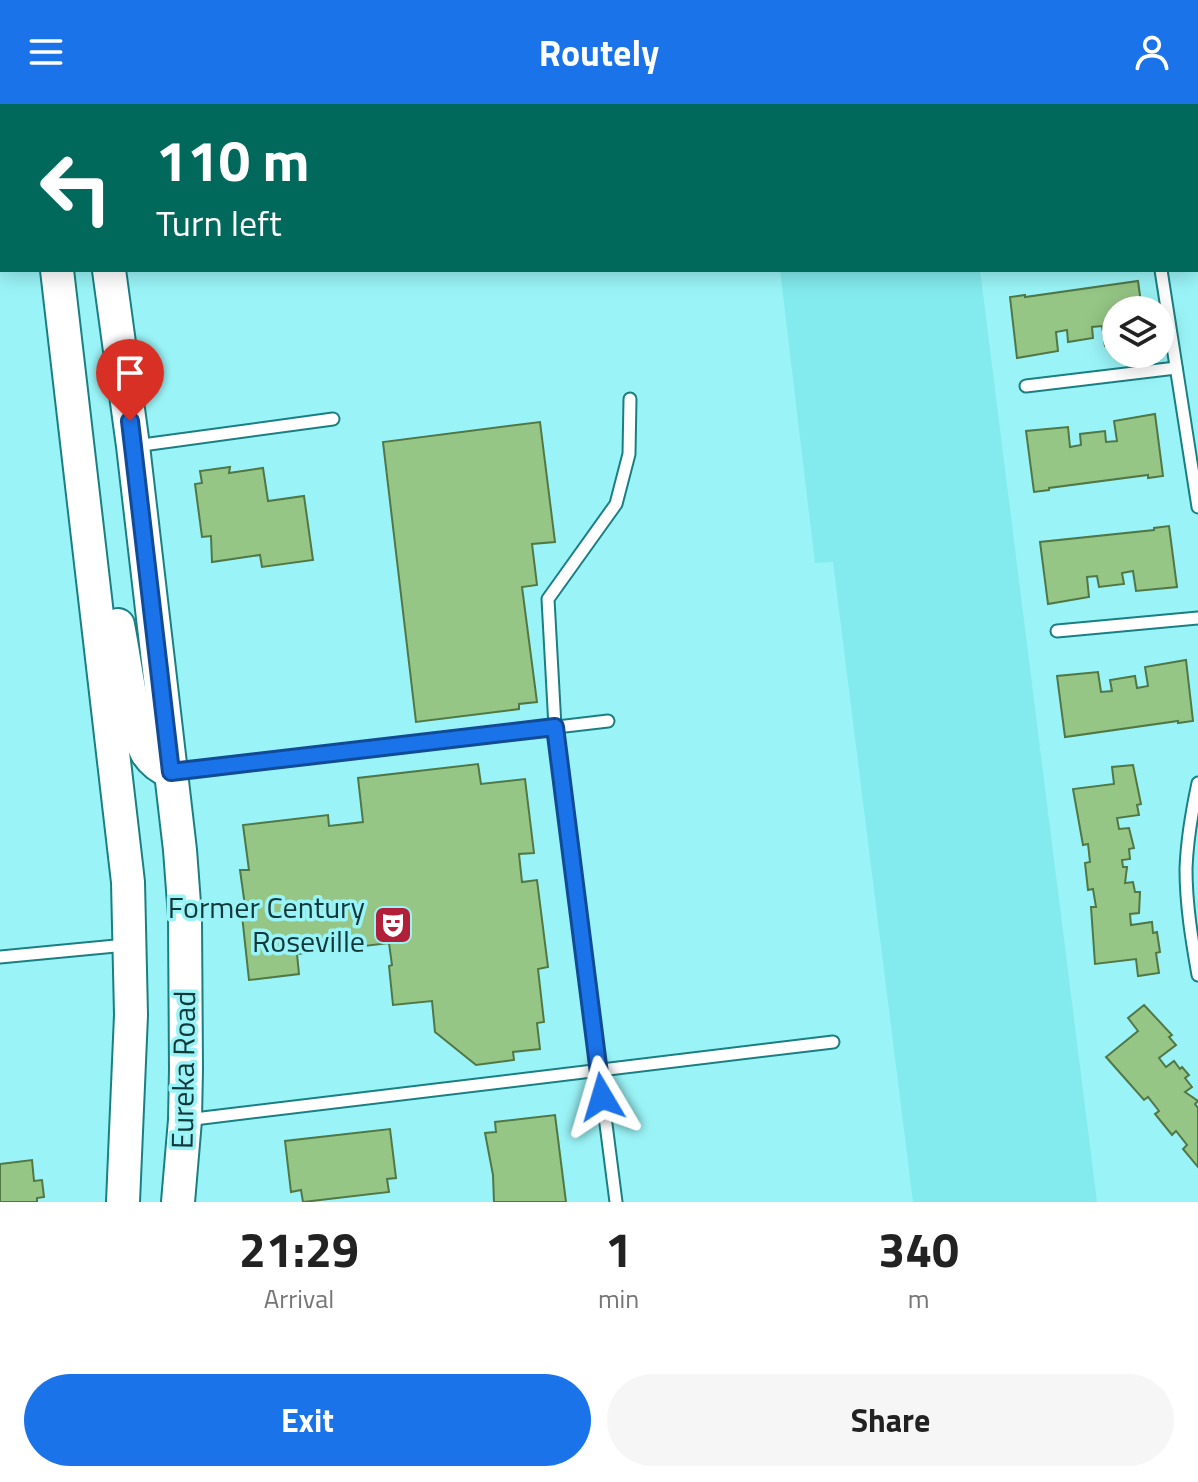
<!DOCTYPE html>
<style>
:root{--surface:#fff;--page:#f6f6f6;--text:#222;--muted:#767676;--accent:#1a73e8}
body{margin:0;font-family:"Titillium Web",sans-serif;background:var(--page);color:var(--text);height:100vh;display:flex;flex-direction:column;font-size:30px;white-space:nowrap}
*{box-sizing:border-box;margin:0}
p{font-size:26px;color:var(--muted)}
.icon{flex:none;width:44px;height:44px;fill:none;stroke:currentColor;stroke-width:2;stroke-linecap:round;stroke-linejoin:round}
.map{position:relative;height:1098px;overflow:hidden}
.details{display:flex;flex-direction:column;background:var(--surface);flex:1}
.details>*{flex:none}
.banner{position:absolute;left:0px;top:0px;width:1198px;height:168px;box-shadow:0 4px 20px #0003;background:#00695c;color:#fff;overflow:hidden}
.fabs{position:absolute;left:1102px;top:192px;display:grid;gap:16px}
.fabs a{display:grid;place-items:center;width:72px;height:72px;border-radius:50%;background:var(--surface);box-shadow:0 4px 20px #0003;font-size:40px}
.pin{position:absolute;display:grid;place-items:center;width:68px;height:68px;color:#fff;margin:-82px -34px;border-radius:50% 50% 50% 0;rotate:-45deg;box-shadow:0 0 8px #0007}
.pin .icon{rotate:45deg}
.me{position:absolute;width:88px;margin:-44px;rotate:353deg;stroke-linejoin:round;filter:drop-shadow(0 0 6px #0008)}
.turn{display:flex;align-items:center;gap:28px;height:168px;padding:0 24px;font-size:36px}
.turn .icon{width:104px;height:104px;stroke-width:2.5}
.turn b{display:block;font-size:56px;line-height:68px}
.eta{display:flex;justify-content:space-evenly;align-items:center;height:136px;text-align:center}
.eta b{font-size:48px;font-weight:700;line-height:56px}
.cta{display:flex;gap:16px;margin-top:auto;padding:16px 24px}
.cta a{flex:1;height:92px;border-radius:48px;background:var(--accent);color:#fff;font-size:32px;font-weight:700;line-height:92px;text-align:center}
.cta a+a{background:var(--page);color:var(--text)}
header{display:flex;justify-content:space-between;align-items:center;height:104px;padding:0 24px;background:var(--accent);color:#fff;font-size:36px;font-weight:700}
.map>svg:first-child{display:block}
.built{fill:#83eaed}
.building{fill:#95c685;stroke:#517745;stroke-width:2}
.lines{fill:none;stroke-linecap:round;stroke-linejoin:round}
.lane-casing{stroke:#1a7f82;stroke-width:15}
.secondary-casing{stroke:#1a7f82;stroke-width:36}
.lane{stroke:#fff;stroke-width:11}
.secondary{stroke:#fff;stroke-width:32}
.route-casing{stroke:#114b97;stroke-width:20}
.route{stroke:#1a73e8;stroke-width:14}
.labels{text-anchor:middle;stroke-width:7;stroke-linejoin:round;paint-order:stroke}
.poi-label{font-size:30px;fill:#12393a;stroke:#9af4f7;text-anchor:end}
.street-label{font-size:30px;fill:#12393a;stroke:#9af4f7}
</style>
<header><svg class="icon" aria-label="menu" viewBox="0 0 24 24"><path d="M4 6h16M4 12h16M4 18h16"/></svg>Routely<svg class="icon" aria-label="person" viewBox="0 0 24 24"><circle cx="12" cy="8" r="4"/><path d="M4 21q1-7 8-7t8 7"/></svg></header>
<div class="map">
<svg width="1198" height="1098" viewBox="0 0 1198 1098">
<rect width="100%" height="100%" fill="#9af4f7"/>
<path class="built" d="M780 166H980L1097 1098H913L833 458 815 459Z"/>
<g class="building">
<path d="M1138 177 1142 206H1116V242H1105L1102 222 1092 223 1093 234 1068 238 1067 226 1056 228 1058 247 1017 254 1010 193 1025 191V193Z"/>
<path d="M1155 310 1163 372 1148 374V371L1049 384V386L1034 388 1026 327 1068 323 1070 343 1081 341 1080 330 1105 327 1106 338 1117 337 1114 317Z"/>
<path d="M540 318 555 438 532 440 537 481 522 483 537 598 519 600V605L416 618 383 338Z"/>
<path d="M230 363 229 369 263 364 268 397 304 392 313 456 262 463 260 451 212 458 211 432 202 433 195 380 202 379 200 367Z"/>
<path d="M1169 422 1177 483 1136 487 1133 467 1122 469 1124 480 1099 483 1097 472 1087 473 1089 493 1048 500 1040 438 1154 426V424Z"/>
<path d="M1186 556 1193 617 1178 619V617L1065 633 1057 572 1098 568 1101 588 1112 587 1110 576 1135 572 1137 584 1148 582 1145 563Z"/>
<path d="M478 660 481 680 525 675 534 749 519 750 522 778 537 776 548 863 538 865 544 918 537 919 540 945 513 948 514 956 476 961 435 928 432 897 393 901 389 862 392 861 389 839 297 850 299 870 249 876 241 802H245L240 766H249L243 721 328 711 329 722 363 718 358 674Z"/>
<path d="M1133 661 1141 700 1137 701 1139 711 1117 714 1119 725 1129 724 1134 744 1129 745 1130 755 1122 756 1123 763H1127L1125 779 1133 778 1135 788H1140L1139 809 1130 810 1131 821 1152 818 1153 829 1157 828 1160 848 1156 849 1159 869 1138 872 1136 855 1095 860 1091 803H1096L1093 785 1088 786 1085 759 1090 758 1088 740 1083 741 1073 685 1114 680 1112 663Z"/>
<path d="M1144 901 1172 931 1169 933 1176 941 1159 954 1166 963 1174 957 1180 965 1182 963 1189 971 1185 974 1192 983 1185 988 1198 997 1195 1000 1198 1004V1063L1183 1045 1187 1041 1176 1027 1172 1031 1155 1010 1159 1007 1148 993 1144 996 1106 953 1138 927 1128 914Z"/>
<path d="M555 1011 566 1098H494L493 1071 485 1029 496 1028 495 1018Z"/>
<path d="M390 1025 396 1074 387 1075 389 1088 303 1098 301 1086 291 1088 285 1037Z"/>
<path d="M32 1056 34 1077 42 1076 44 1093 37 1094V1098H0V1060Z"/>
</g>
<g class="lines">
<defs>
<g id="lane">
<path d="M185 0V2"/>
<path d="M1196 56 1198 57"/>
<path d="M0 88H2"/>
<path d="M1161 166 1198 403"/>
<path d="M1026 282 1176 264"/>
<path d="M135 342 333 315"/>
<path d="M1057 527 1198 514"/>
<path d="M175 668 608 617"/>
<path d="M1198 679C1192 707 1187 736 1186 765 1186 801 1192 837 1198 871"/>
<path d="M0 853 126 841"/>
<path d="M186 1016 833 938"/>
<path d="M616 1098 555 623 548 495 616 400 629 350 630 295"/>
</g>
<g id="secondary">
<path d="M39 0 40 2"/>
<path d="M89 0V2"/>
<path d="M57 166 128 778 131 911 123 1098"/>
<path d="M109 166 133 342 180 746 185 813 186 965 185 1016 178 1098"/>
<path d="M118 521C125 554 132 622 147 649 153 658 161 664 171 668"/>
</g>
</defs>
<use href="#lane" class="lane-casing"/>
<use href="#secondary" class="secondary-casing"/>
<use href="#lane" class="lane"/>
<use href="#secondary" class="secondary"/>
</g>
<g class="lines">
<defs>
<path id="route" d="M130 317 171 668 555 623 602 993"/>
</defs>
<use href="#route" class="route-casing"/>
<use href="#route" class="route"/>
</g>
<defs>
<symbol id="theatre-square" viewBox="-11 -11 22 22"><rect x="-9" y="-9" width="18" height="18" rx="4" fill="#b21f39" stroke="#9af4f7"/><path d="M-5-5.5Q0-4 5-5.5V0Q5 5 0 6Q-5 5-5 0ZM-3.3-2.5H-1v1.5H-3.3ZM1-2.5H3.3v1.5H1ZM-2.8 1Q0 5.5 2.8 1Z" fill="#fff"/></symbol>
</defs>
<g fill-rule="evenodd">
<use href="#theatre-square" x="371" y="799" width="44" height="44"/>
</g>
<g class="labels">
<g class="poi-label">
<text x="365" y="814">Former Century<tspan x="365" dy="34">Roseville</tspan></text>
</g>
<g class="street-label">
<text transform="translate(184 966) rotate(-89)" y="10">Eureka Road</text>
</g>
</g>
</svg>
<div class="fabs">
<a><svg class="icon" aria-label="layers" viewBox="0 0 24 24"><path d="M12 4l9 5-9 5-9-5zM3 14l9 5 9-5"/></svg></a>
</div>
<div class="pin" style="left:130px;top:317px;background:#d93025"><svg class="icon" aria-label="arrive" viewBox="0 0 24 24"><path d="M6 21V4h12l-3 4 3 4H6"/></svg></div>
<svg class="me" style="left:602px;top:993px" viewBox="-20 -20 40 40"><path d="M0-17L14 15 0 8-14 15z" fill="#1a73e8" stroke="#fff" stroke-width="4"/></svg>
<div class="banner">
<div class="turn"><svg class="icon" aria-label="left" viewBox="0 0 24 24"><path d="M17 20v-9H6M10 6l-5 5 5 5"/></svg><div><b>110 m</b>Turn left</div></div>
</div>
</div>
<section class="details">
<div class="eta">
<div><b>21:29</b><p>Arrival</p></div>
<div><b>1</b><p>min</p></div>
<div><b>340</b><p>m</p></div>
</div>
<div class="cta"><a>Exit</a><a>Share</a></div>
</section>
